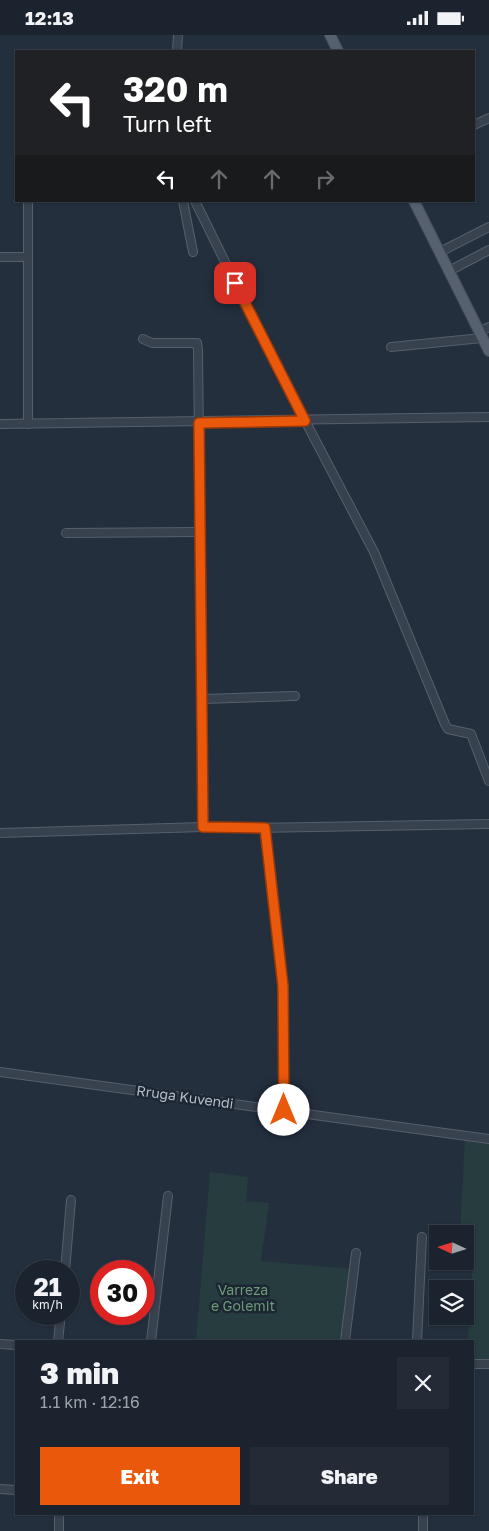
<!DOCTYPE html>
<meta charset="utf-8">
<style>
:root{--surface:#1b232e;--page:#242b36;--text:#f1f3f6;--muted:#a0a4aa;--line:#39404a;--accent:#ea580c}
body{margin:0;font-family:"Golos Text",sans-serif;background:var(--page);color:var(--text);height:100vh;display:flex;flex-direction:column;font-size:19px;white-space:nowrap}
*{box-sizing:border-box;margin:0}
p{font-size:16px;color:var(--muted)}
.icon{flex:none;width:28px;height:28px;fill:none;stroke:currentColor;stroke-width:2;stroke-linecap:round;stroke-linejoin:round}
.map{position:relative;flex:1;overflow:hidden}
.side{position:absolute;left:15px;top:1305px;width:459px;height:175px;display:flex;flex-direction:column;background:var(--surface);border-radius:0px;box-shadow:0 1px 4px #0004,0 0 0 1px var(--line)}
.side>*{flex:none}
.top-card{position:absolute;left:15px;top:15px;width:460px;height:152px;border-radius:0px;box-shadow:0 1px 4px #0004,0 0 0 1px var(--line);background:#202124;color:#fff;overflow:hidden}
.needle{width:32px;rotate:274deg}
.buttons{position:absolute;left:429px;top:1190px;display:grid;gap:10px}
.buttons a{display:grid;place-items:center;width:45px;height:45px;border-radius:0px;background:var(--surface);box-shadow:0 1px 4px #0004,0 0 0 1px var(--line);font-size:25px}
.speed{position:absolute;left:15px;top:1225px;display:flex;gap:10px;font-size:25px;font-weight:700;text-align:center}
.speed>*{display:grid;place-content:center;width:65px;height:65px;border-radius:50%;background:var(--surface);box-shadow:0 1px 4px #0004,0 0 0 1px var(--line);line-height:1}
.speed small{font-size:12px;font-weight:400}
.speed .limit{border:8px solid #d22;background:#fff;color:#111}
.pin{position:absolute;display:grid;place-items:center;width:42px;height:42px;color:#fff;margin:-21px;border-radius:10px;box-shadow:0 2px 8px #0006}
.me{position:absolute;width:55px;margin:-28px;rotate:0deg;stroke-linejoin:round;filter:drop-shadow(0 0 4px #0008)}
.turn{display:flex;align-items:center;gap:18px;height:105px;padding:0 25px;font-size:22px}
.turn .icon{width:65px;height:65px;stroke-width:2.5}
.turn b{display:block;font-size:35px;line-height:42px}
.lanes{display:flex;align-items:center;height:48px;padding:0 25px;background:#0003;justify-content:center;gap:25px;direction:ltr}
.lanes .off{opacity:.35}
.round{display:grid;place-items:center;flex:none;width:52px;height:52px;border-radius:0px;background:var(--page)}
.summary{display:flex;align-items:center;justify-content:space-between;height:85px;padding:0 25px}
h1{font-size:30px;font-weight:800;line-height:38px}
.primary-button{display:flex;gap:10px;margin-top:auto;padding:10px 25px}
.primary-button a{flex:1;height:58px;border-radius:0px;background:var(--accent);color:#fff;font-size:20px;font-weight:800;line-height:58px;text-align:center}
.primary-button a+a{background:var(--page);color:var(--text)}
.status{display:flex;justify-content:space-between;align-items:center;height:35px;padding:0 25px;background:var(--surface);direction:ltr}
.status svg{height:14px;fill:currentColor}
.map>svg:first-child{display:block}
.green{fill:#263c3f}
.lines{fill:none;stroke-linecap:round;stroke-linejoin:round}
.minor-casing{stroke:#565f6c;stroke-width:10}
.major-casing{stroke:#414a57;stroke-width:12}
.minor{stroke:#38414e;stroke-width:8}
.major{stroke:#56606e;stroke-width:10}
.route-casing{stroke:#983908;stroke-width:12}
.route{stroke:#ea580c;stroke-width:9}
.labels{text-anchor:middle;stroke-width:5;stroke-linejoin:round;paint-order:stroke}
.street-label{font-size:14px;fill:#b4bcc9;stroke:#1d2633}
.park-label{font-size:14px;fill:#6b9a76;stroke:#1d2633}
</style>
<div class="status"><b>12:13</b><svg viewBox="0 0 49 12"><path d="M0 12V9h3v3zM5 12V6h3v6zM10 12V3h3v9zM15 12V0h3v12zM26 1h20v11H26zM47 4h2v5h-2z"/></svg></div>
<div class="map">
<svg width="489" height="1496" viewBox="0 0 489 1496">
<rect width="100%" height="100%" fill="#242f3e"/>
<g class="green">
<path d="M465 1104 489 1107V1327L473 1326 472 1306H468L474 1200 460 1198Z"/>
<path d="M210 1137 248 1142 246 1166 269 1168 261 1226 353 1234 344 1306H196Z"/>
</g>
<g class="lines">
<defs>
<g id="minor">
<path d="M177 16 178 0"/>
<path d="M474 90 489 83"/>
<path d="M183 166 193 217"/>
<path d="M195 166 278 334 374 517 445 689 448 694 471 699 489 746"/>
<path d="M440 217 489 192"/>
<path d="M0 222H28"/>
<path d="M449 236 489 215"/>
<path d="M479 297 489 292"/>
<path d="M143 304 152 308H197L198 315 203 792 254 793 489 789"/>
<path d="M391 312 482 303"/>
<path d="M0 389 489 382"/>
<path d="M28 389V166"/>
<path d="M66 498 200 497"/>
<path d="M203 664 295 661"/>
<path d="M265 793 283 951 284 1075"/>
<path d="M0 798 203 792"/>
<path d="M0 1037 489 1104"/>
<path d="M65 1236 71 1165"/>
<path d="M58 1306 61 1279"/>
<path d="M151 1306 168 1161"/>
<path d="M345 1306 356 1218"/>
<path d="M417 1306 422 1202"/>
<path d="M0 1309 16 1310"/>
<path d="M472 1329H489"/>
<path d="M0 1454 16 1455"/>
<path d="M59 1479V1496"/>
<path d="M423 1479V1496"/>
</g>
<g id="major">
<path d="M330 0 338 16"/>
<path d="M414 166 489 316"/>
</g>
</defs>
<use href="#minor" class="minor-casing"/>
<use href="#major" class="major-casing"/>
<use href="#minor" class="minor"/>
<use href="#major" class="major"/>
</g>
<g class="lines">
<defs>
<path id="route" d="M235 248 305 386 199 388 203 792 265 793 283 951 284 1075"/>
</defs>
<use href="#route" class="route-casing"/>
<use href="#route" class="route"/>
</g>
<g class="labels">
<g class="street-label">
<text transform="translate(185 1062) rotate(8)" y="5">Rruga Kuvendi</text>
</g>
<g class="park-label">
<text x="243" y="1260">Varreza<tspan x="243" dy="16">e Golemit</tspan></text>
</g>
</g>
</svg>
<div class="buttons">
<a><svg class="needle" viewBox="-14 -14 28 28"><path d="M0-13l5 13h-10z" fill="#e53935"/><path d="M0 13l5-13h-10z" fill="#a0a4aa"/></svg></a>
<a><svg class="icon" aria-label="layers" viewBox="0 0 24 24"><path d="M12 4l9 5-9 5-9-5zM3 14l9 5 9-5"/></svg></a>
</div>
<div class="speed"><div>21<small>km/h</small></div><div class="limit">30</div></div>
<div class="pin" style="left:235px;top:248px;background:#d93025"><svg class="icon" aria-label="arrive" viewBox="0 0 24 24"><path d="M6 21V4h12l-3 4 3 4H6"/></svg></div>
<svg class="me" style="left:284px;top:1075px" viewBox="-20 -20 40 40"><circle r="19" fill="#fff"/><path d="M0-13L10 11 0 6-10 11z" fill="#ea580c"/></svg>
<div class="top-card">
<div class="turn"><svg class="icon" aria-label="left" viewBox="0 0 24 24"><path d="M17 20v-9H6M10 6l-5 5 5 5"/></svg><div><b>320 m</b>Turn left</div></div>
<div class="lanes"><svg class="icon" aria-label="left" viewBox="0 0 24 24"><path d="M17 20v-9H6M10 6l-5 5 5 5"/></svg><svg class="icon off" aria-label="ahead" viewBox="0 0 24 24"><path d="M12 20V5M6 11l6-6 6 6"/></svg><svg class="icon off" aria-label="ahead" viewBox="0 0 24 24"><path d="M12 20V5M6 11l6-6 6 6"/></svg><svg class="icon off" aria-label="right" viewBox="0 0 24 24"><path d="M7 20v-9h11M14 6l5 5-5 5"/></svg></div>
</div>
<section class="side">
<div class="summary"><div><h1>3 min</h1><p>1.1 km · 12:16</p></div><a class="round"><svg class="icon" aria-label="close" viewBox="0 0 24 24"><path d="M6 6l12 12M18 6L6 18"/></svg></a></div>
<div class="primary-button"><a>Exit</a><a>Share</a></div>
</section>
</div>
